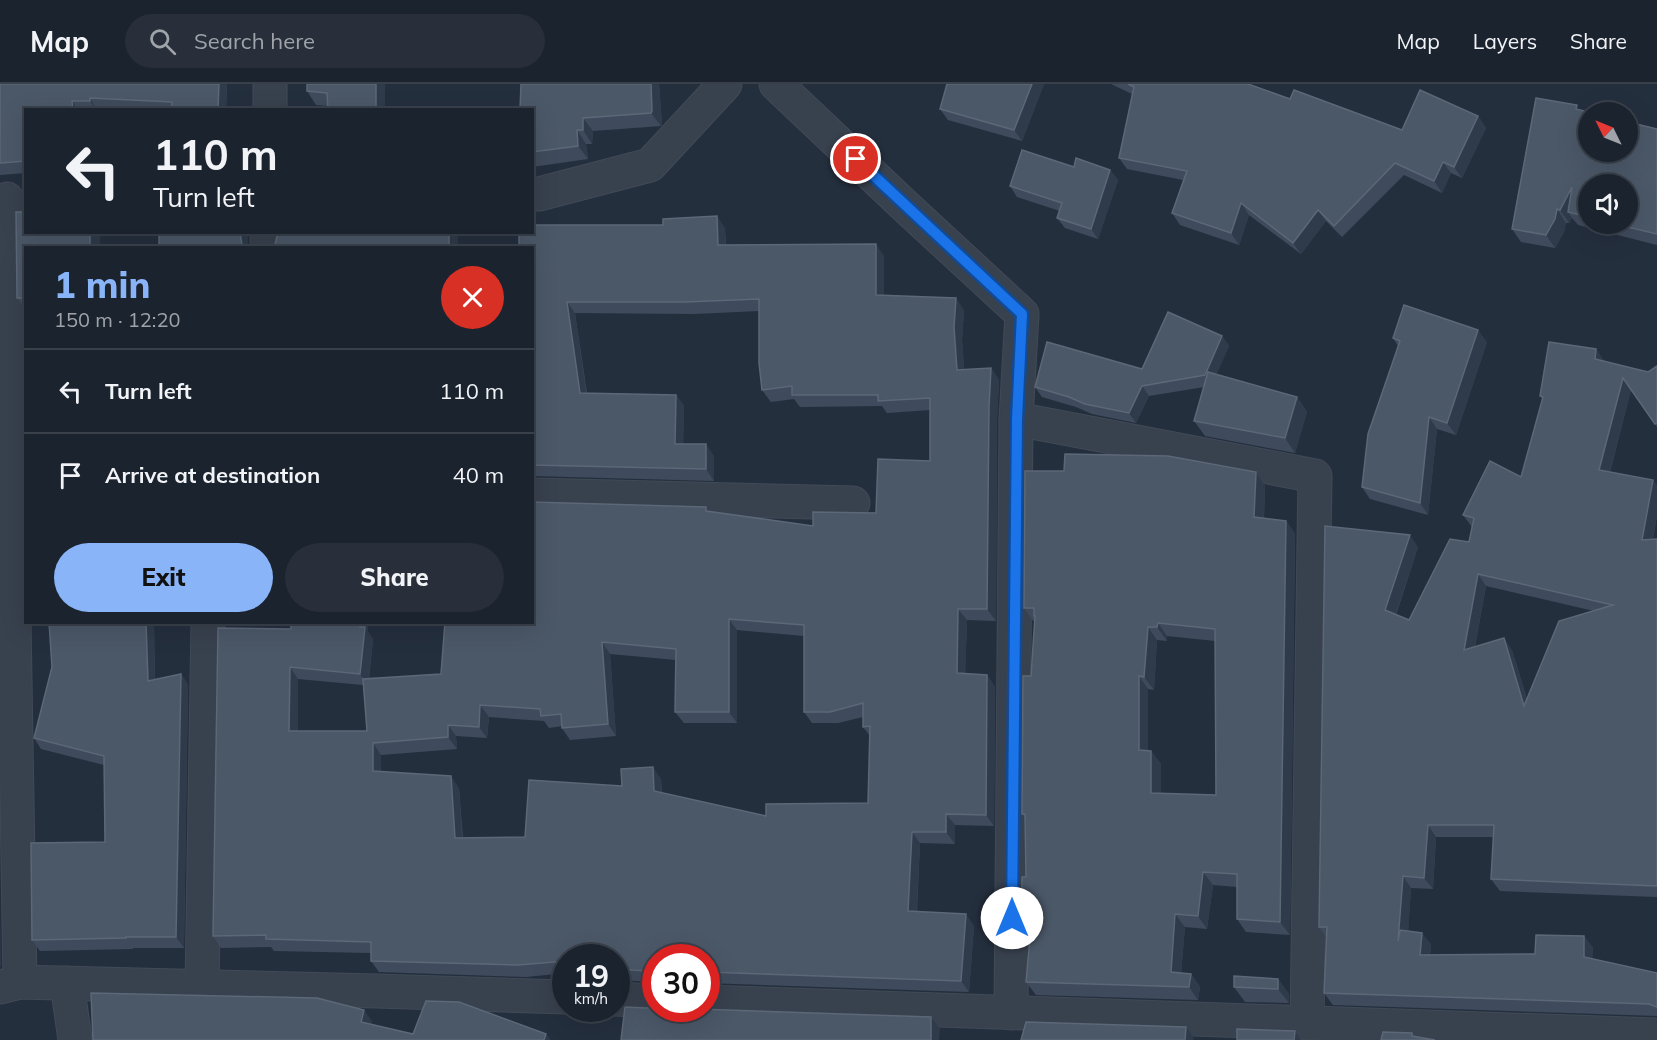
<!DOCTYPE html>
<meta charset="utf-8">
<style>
:root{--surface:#1b232e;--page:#282f3a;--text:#f1f3f6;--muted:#a0a4aa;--line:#39404a;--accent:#8ab4f8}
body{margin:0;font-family:Mulish,sans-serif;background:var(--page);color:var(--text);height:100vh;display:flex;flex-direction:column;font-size:22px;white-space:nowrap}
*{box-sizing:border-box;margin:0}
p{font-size:20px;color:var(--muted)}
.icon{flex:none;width:33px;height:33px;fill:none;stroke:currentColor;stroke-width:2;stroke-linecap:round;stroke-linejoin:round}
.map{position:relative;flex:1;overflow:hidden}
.panel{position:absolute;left:24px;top:162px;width:510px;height:378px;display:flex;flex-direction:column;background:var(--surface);border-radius:0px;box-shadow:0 6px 24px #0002,0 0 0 2px var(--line)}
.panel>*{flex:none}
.top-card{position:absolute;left:24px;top:24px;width:510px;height:126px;border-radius:0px;box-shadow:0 6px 24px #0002,0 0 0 2px var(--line);background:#1b232e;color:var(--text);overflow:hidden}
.needle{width:39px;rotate:313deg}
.tools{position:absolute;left:1578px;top:18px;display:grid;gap:12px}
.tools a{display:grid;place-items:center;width:60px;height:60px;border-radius:50%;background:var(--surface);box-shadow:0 6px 24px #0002,0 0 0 2px var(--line);font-size:30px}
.speed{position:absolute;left:552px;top:860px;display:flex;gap:12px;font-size:30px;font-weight:700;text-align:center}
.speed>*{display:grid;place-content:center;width:78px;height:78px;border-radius:50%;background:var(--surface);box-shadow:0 6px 24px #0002,0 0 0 2px var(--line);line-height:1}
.speed small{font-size:15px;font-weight:400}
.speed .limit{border:9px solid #d22;background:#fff;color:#111}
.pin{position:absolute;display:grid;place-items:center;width:51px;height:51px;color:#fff;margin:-26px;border:3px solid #fff;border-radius:50%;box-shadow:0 2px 6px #0007}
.me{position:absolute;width:66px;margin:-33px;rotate:0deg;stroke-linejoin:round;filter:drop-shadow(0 0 4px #0008)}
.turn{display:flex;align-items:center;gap:21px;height:126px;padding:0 30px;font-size:27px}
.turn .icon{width:78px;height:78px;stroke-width:2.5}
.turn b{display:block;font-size:42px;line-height:51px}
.round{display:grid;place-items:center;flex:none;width:63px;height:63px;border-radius:32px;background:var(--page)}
.summary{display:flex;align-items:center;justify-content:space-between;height:102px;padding:0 30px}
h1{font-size:36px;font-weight:800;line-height:45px;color:var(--accent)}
.primary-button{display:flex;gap:12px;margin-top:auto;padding:12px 30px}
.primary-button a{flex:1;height:69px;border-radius:36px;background:var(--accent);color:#111;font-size:24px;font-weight:800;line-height:69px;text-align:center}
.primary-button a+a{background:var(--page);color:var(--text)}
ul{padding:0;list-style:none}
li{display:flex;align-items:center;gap:18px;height:84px;padding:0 30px;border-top:2px solid var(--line)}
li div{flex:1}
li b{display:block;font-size:22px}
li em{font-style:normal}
header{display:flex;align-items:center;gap:36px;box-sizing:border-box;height:84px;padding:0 30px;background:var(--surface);border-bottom:2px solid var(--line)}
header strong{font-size:28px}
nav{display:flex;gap:33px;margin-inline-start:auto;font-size:21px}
.search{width:420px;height:54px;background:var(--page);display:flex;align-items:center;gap:15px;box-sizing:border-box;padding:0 21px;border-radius:33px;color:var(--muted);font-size:22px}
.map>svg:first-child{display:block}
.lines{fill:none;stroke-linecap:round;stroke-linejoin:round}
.street-casing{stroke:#414a57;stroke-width:35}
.street{stroke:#38414e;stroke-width:33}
.wall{fill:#3f4b5c;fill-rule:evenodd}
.shaded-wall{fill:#2f3b4b}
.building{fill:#4b5868;stroke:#5c6777;stroke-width:1.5;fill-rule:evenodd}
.route-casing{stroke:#114b97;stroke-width:15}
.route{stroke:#1a73e8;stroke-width:10}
</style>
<header>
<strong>Map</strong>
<div class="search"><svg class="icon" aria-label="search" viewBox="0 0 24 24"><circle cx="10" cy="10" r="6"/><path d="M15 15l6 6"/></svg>Search here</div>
<nav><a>Map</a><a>Layers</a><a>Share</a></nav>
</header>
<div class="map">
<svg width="1657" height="956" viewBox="0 0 1657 956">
<rect width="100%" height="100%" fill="#242f3e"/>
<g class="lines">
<defs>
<g id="street">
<path d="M776 0 904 121 1022 230 1016 335 1011 929"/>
<path d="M270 26V0"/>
<path d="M532 110H539L650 81 725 0"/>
<path d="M7 115 20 898"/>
<path d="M267 164V148"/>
<path d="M1016 335 1315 392 1307 939"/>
<path d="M532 411 853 419"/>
<path d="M67 899 75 956"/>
<path d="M202 902 208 538"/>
<path d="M0 903 20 898 377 907 566 913"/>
<path d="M616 915 656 917"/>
<path d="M706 918 1657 951"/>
</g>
</defs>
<use href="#street" class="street-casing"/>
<use href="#street" class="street"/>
</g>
<g class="wall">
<path d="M0 0H227L226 26H26V89L0 91Z"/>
<path d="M385 0V26H328V22L316 21 307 7Z"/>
<path d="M659 0 662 41 661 42 593 47 592 60H586L588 75 532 83V26Z"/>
<path d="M947 0H1044L1022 57 948 36 940 25Z"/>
<path d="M1111 0H1248L1290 15 1402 46 1478 32 1486 44 1462 94 1451 89 1442 109 1404 91 1342 153 1326 137 1301 170 1249 131 1239 161 1180 141 1172 129 1183 96 1127 85 1119 74 1132 10Z"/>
<path d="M1580 26 1657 45V161L1578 141 1572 134 1569 139H1566L1564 148 1555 164 1521 158 1512 145ZM1588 100 1628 140H1588Z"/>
<path d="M1074 83 1110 86 1118 96 1098 155 1065 144 1057 134 1060 127 1017 113 1010 102Z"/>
<path d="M725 144 726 161 884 172V211L964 226 962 255 964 285 991 284 999 296 997 335 996 537 967 536 965 590 987 591 995 603 994 742 955 741V760L920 759 917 827 974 842 969 908 706 899V873H656V898L616 896V873H566V889L526 893 379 888 371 877V869L274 867 271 863 221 864 213 852 218 544 368 548 373 555 369 595 441 590 710 428 813 442 876 429 930 377V326L887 329 882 322 800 323 794 315 771 318 762 306 759 227 694 230 575 229 587 309 676 311 684 322 683 360 714 372V397L532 392V164ZM737 546 804 552V628L812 639H838L863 633V643L870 652 868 719 766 732 662 709 661 695 622 702 525 753 463 754 459 704 381 688V671L457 665 456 652 487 654 489 633 544 637 549 644 562 642V644L570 656 616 652 610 570 676 576 675 628 684 639H737ZM298 595 363 601 367 647H298Z"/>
<path d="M26 164V226L17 214Z"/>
<path d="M1222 252 1229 262 1216 291 1297 313 1307 328 1295 369 1205 352 1194 337 1204 303 1149 312 1136 339 1092 330 1076 323 1042 313 1035 303 1142 285Z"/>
<path d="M1393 254 1487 258 1456 351 1437 345 1428 431 1370 415 1362 403 1398 262Z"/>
<path d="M1596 265 1604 277 1648 288 1657 282V343L1631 306 1610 388 1653 396 1657 402V431L1653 455H1657V813L1500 807 1491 795 1493 753H1436L1433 805 1411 804 1408 847 1431 860 1430 871 1535 870 1584 852 1593 864 1592 875 1657 889V932L1333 921 1324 909 1327 854 1319 843 1325 442 1418 463 1396 531 1409 536 1469 458 1472 443 1463 431 1521 393 1543 316 1540 312ZM1486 502 1594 527 1527 615 1512 566 1475 563Z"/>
<path d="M1256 388 1265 402 1264 434 1286 437 1295 450 1290 851 1246 848 1237 835V803L1213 801 1207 845 1185 843 1181 889 1191 890 1200 903 1198 916 1036 911 1026 898 1029 865 1021 854 1026 793 1025 734 1022 730 1035 537H1033L1024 524ZM1167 552 1215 557 1216 711 1161 710V680L1151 667 1148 666V605L1154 606 1157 556 1167 557Z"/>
<path d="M49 538H173V540L154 539 155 595 181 590 188 601 184 864H133V865L40 867 32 856 105 758 104 681 41 665 34 654 52 583Z"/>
<path d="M1278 895 1289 910V919L1245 918 1234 903Z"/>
</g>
<g class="shaded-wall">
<path d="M219 0H227L226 26H218Z"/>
<rect x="376" y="0" width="9" height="26"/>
<path d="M651 0H659L662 41 661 42 651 29Z"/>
<path d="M1032 0H1044L1022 57 1014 46Z"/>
<path d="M90 14 97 26H96L90 17Z"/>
<path d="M72 17 78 26H73Z"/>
<path d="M1478 32 1486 44 1462 94 1454 83Z"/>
<path d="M583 34 593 47 592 60 583 46Z"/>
<path d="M577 46 586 60 588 75 578 62Z"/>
<path d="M1443 78 1451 89 1442 109 1434 97Z"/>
<path d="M1110 86 1118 96 1098 155 1091 145Z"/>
<path d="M1572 103 1568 128 1572 134 1569 139 1560 126Z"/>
<path d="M1241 119 1249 131 1239 161 1231 149Z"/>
<path d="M1557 125 1566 139 1564 148 1555 164 1546 151Z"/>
<path d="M1318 126 1326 137 1301 170 1293 159Z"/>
<path d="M717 132 725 144 726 172 718 161Z"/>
<rect x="90" y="148" width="10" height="16"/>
<path d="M240 148H248V164H244L242 161Z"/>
<rect x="449" y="148" width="9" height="16"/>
<path d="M876 160 884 172V222L876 211Z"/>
<path d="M956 214 964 226 962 255 965 297 957 286 954 243Z"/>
<path d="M567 218 575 229 588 321 580 309Z"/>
<path d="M1478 246 1487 258 1456 351 1447 339Z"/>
<path d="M1222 252 1229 262 1212 301 1205 291Z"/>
<path d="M1596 265 1604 277 1595 275Z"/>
<path d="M991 284 999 296 997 335 996 537 987 525 989 323Z"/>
<path d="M1623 294 1631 306 1607 398 1599 386Z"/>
<path d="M1142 302 1149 312 1136 339 1129 329Z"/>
<path d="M676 311 684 322 683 372 675 360Z"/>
<path d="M1297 313 1307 328 1295 369 1285 354Z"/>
<path d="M1429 333 1437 345 1428 431 1420 419Z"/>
<path d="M706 360 714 372V397L706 385Z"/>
<path d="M1256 388 1265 402 1263 447 1254 433Z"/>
<path d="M1653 396 1657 402V431L1650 468 1642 456Z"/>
<path d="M1286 437 1295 450 1290 851 1280 838Z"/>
<path d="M1410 451 1418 463 1393 538 1385 526Z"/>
<path d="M1478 490 1486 502 1472 578 1464 566Z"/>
<path d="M958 525 967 536 965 601 957 589Z"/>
<path d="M729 535 737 546V639L729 628Z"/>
<path d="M146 538 154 539 155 608 148 597Z"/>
<path d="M360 538H368V548L373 555 368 602 360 590Z"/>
<path d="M1158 539 1167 552V557L1157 543Z"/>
<path d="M1148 543 1157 556 1154 606 1144 593Z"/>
<path d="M1504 554 1512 566 1532 633 1524 622Z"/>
<path d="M602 558 610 570 616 652 608 640Z"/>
<path d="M290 583 298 595V659L289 647Z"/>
<path d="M181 590 188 601 184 864 176 853Z"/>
<path d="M987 591 995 603 994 742 986 731Z"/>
<path d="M1139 592 1148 605V679L1139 666Z"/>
<path d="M480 621 489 633 487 654 479 643Z"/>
<path d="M448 641 456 652 457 665 448 653Z"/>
<path d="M373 659 381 671V699L373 687Z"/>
<path d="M1151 667 1161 680V723L1151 709Z"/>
<path d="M653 683 661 695 662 719 654 707Z"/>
<path d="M451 692 459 704 463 766 455 754Z"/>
<path d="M946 730 955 741V760L946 748Z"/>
<path d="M1428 741 1436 753 1433 805 1424 794Z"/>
<path d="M912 748 920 759 916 838 908 827Z"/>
<path d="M1203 788 1213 801 1207 845 1198 832Z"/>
<path d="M1403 792 1411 804 1407 869 1398 857Z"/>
<path d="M0 826 1 883 0 882Z"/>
<path d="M966 830 974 842 969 908 961 897Z"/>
<path d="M1175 830 1185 843 1180 901 1171 888Z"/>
<path d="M1422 849 1431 860 1429 883 1420 871Z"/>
<path d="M1584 852 1593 864 1592 885 1584 873Z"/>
<path d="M1191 890 1200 903 1198 916 1189 903Z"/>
<path d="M1278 895 1289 910V919L1278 905Z"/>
<path d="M364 926 372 937 369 948 361 938Z"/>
<path d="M931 933 940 945 939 956H931Z"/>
<path d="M1186 943 1194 954 1193 956H1185Z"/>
<path d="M1295 947 1301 956H1294Z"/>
<path d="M546 950 551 956H544Z"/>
</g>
<g class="building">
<path d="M0 0H219L218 26H172V18L90 14V17H72L73 26H26V77L0 79Z"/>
<path d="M307 0H376V26H328L327 9 307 7Z"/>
<path d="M521 0H651L652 27 651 29 583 34V46H577L578 62 532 68V26H520Z"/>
<path d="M947 0H1032L1014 46 940 25Z"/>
<path d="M1128 0H1248L1290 15 1294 6 1402 46 1420 6 1478 32 1454 83 1443 78 1434 97 1395 79 1334 142 1318 126 1293 159 1241 119 1231 149 1172 129 1187 87 1119 74 1134 3Z"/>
<path d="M1536 14 1577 21 1576 25 1589 28 1588 68H1628V38L1657 45V150L1615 140H1628V100H1588V133L1568 128 1572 103 1560 126 1557 125 1555 135 1546 151 1512 145Z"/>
<path d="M1022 66 1074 83 1076 74 1110 86 1091 145 1057 134 1062 119 1010 102Z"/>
<path d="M16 128H26V148H90V164H26V214H17Z"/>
<path d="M717 132 718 161 876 160V211L956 214 954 243 957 286 991 284 989 323 987 525H958L957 589 987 591 986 731 946 730V748H912L908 827 966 830 961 897 706 888V873H656V889L649 887 616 885V873H566V877L518 881 371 877V858L266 855V851L213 852 218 544 291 545V538H360V543H365L360 590 290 583 289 647H367L363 595 441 590 445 538H532V418L706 423V427L813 442V428L876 429 878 375 930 377V314L878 317V311H792V302L762 306 759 279V215L685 218H567L580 309 676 311 675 360H706V385L532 381V164H519V148H532V141H663V135ZM729 535 804 541V628H830L863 619V643L870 642 868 719 766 720V732L654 707 653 683 621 685 622 702 529 696 525 753 455 754 451 692 373 687V659L448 653V641L479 643 480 621 540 625 541 632 561 630 562 644 608 640 602 558 676 565 675 628H729Z"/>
<path d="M159 148H240L242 161 245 164H159Z"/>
<path d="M278 148H449V164H273L275 161Z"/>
<path d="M1404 221 1478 246 1447 339 1429 333 1420 419 1362 403 1368 350 1400 257 1393 254Z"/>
<path d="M1168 228 1222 252 1205 291 1142 302 1129 329 1085 320 1069 313 1035 303 1047 258 1142 285Z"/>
<path d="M1549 258 1596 265 1595 275 1648 288 1657 282V339L1655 340 1623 294 1599 386 1653 396 1642 456 1657 455V802L1491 795 1494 741H1428L1424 794 1403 792 1398 857 1400 846 1422 849 1420 871 1535 870 1536 851 1584 852V873L1657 889V923L1649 920 1324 909 1327 843H1319L1325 442 1410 451 1385 526 1409 536 1450 455 1469 458 1474 434 1463 431 1490 377 1521 393 1543 313 1540 312ZM1478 490 1613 521 1559 537 1524 622 1504 554 1464 566Z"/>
<path d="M1208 288 1297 313 1285 354 1194 337Z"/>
<path d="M1065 370 1168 372 1256 388 1254 433 1286 437 1280 838 1237 835V790L1203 788 1198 832 1175 830 1171 888 1191 890 1189 903 1026 898 1030 854H1021L1022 793H1026L1025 730H1022L1023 592H1031L1035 532H1034V524H1024L1025 387H1064ZM1158 539 1215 545 1216 711 1151 709V667L1139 666V592L1144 593 1148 543H1157Z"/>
<path d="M23 417H26V476L24 477Z"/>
<path d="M49 538H146L148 597 181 590 176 853H126V854L32 856 31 759 105 758 104 672 34 654 52 583Z"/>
<path d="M1234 892 1278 895V905L1234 903Z"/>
<path d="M91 909 317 914 364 926 361 938 413 950 426 917 459 918 546 950 544 956H93Z"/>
<path d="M656 922V924H694L697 925 931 933V956H621L625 923 647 924Z"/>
<path d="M1026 938 1186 943 1185 956H1021Z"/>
<path d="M1237 945 1295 947 1294 956H1237Z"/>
<path d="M1383 948 1412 949V952L1435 956H1381Z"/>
</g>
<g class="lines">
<defs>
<path id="route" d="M856 75 1022 230 1017 335 1012 834"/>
</defs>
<use href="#route" class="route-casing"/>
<use href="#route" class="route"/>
</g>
</svg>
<div class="tools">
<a><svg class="needle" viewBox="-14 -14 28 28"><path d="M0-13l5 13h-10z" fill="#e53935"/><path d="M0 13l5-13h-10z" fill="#a0a4aa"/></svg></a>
<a><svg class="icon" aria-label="sound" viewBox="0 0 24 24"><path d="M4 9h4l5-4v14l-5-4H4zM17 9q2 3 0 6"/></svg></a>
</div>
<div class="speed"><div>19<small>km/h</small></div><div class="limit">30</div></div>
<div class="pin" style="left:856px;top:75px;background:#d93025"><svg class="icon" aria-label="arrive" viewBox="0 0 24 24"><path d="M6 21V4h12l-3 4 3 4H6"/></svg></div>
<svg class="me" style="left:1012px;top:834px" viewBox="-20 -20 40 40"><circle r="19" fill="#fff"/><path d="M0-13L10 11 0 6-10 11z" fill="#1a73e8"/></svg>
<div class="top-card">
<div class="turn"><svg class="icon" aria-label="left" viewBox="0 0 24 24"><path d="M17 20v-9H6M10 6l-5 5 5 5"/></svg><div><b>110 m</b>Turn left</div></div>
</div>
<section class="panel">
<div class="summary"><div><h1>1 min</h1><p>150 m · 12:20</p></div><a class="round" style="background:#d93025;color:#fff"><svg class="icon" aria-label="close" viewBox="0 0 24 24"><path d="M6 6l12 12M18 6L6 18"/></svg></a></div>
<ul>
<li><svg class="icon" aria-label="left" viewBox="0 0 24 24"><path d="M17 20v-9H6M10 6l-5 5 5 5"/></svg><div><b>Turn left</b></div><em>110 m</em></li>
<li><svg class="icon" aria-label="arrive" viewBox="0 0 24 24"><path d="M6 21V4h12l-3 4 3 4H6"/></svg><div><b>Arrive at destination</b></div><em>40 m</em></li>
</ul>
<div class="primary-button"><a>Exit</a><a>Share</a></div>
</section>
</div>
